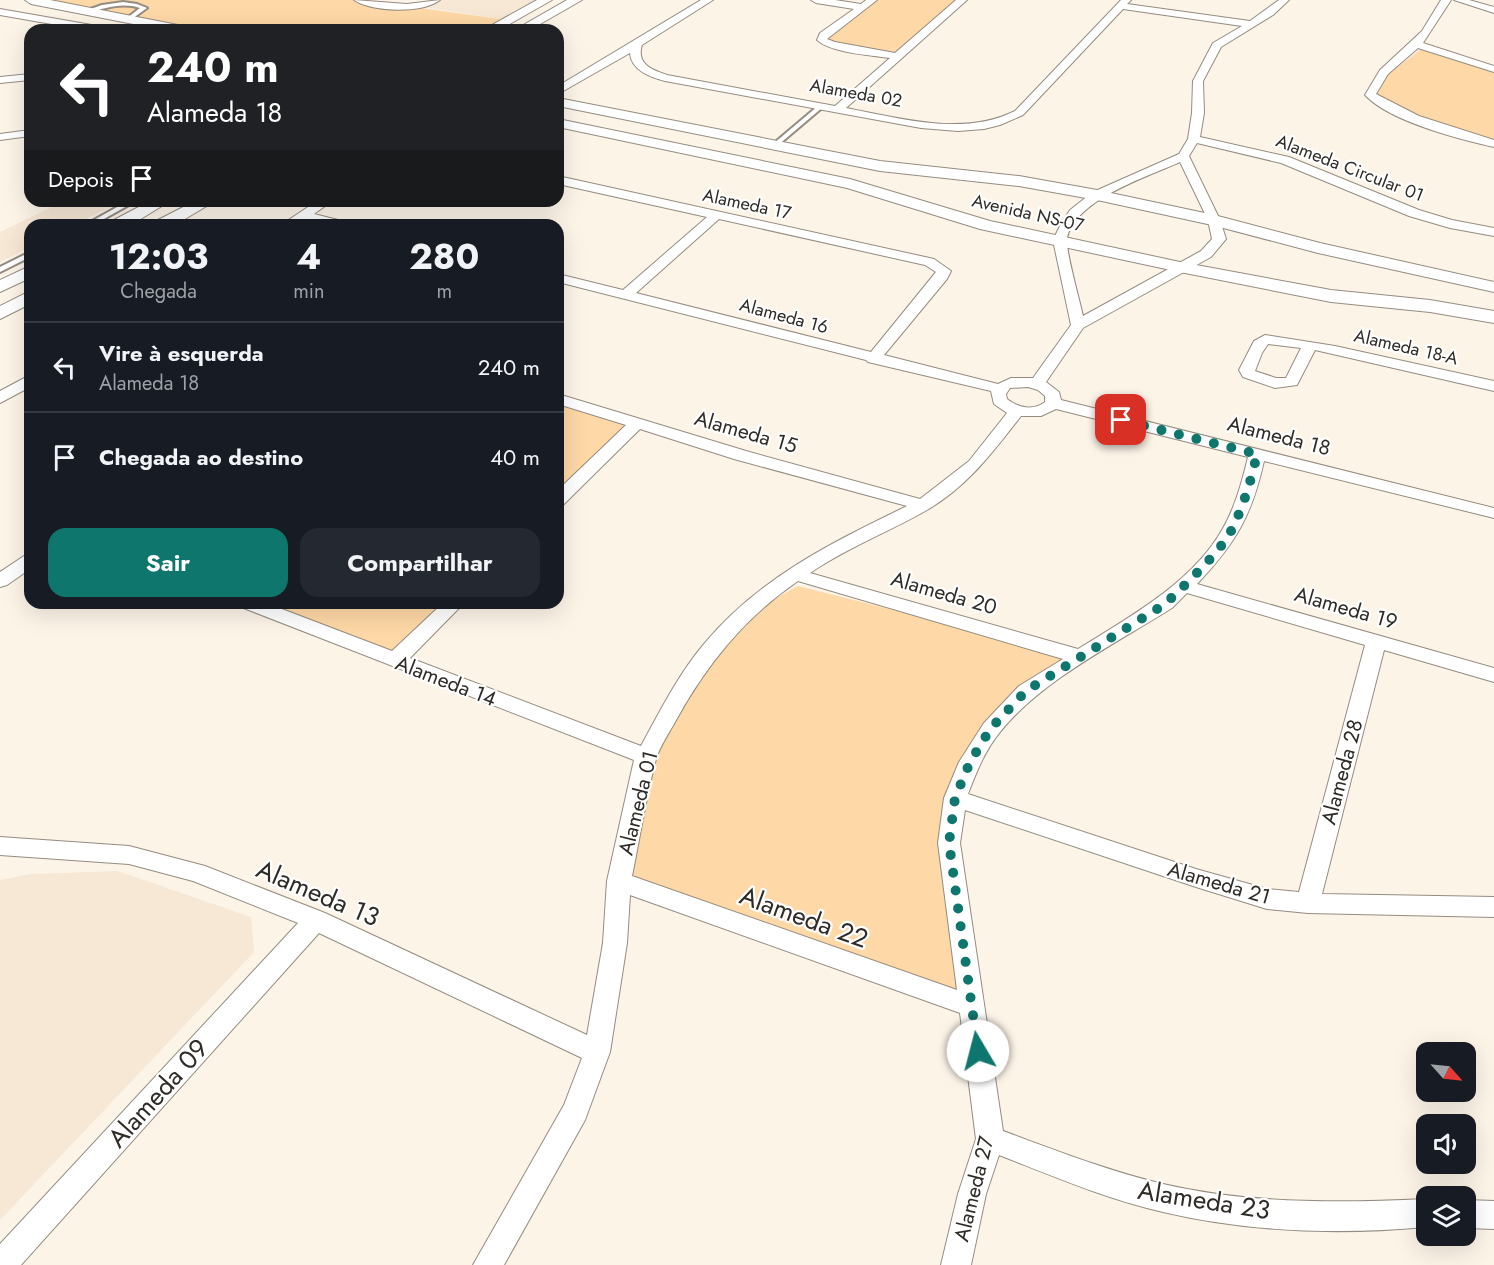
<!DOCTYPE html>
<html lang="pt">
<meta charset="utf-8">
<style>
:root{--surface:#171b24;--page:#242831;--text:#f1f3f6;--muted:#9ea1a6;--line:#363941;--accent:#0f766e}
body{margin:0;font-family:Jost,sans-serif;background:var(--page);color:var(--text);height:100vh;display:flex;flex-direction:column;font-size:22px;white-space:nowrap}
*{box-sizing:border-box;margin:0}
p{font-size:20px;color:var(--muted)}
.icon{flex:none;width:33px;height:33px;fill:none;stroke:currentColor;stroke-width:2;stroke-linecap:round;stroke-linejoin:round}
.map{position:relative;flex:1;overflow:hidden}
.details{position:absolute;left:24px;top:219px;width:540px;height:390px;display:flex;flex-direction:column;background:var(--surface);border-radius:18px;box-shadow:0 6px 24px #0002}
.details>*{flex:none}
.top-card{position:absolute;left:24px;top:24px;width:540px;height:183px;border-radius:18px;box-shadow:0 6px 24px #0002;background:#202124;color:#fff;overflow:hidden}
.needle{width:39px;rotate:117deg}
.tools{position:absolute;left:1416px;top:1042px;display:grid;gap:12px}
.tools a{display:grid;place-items:center;width:60px;height:60px;border-radius:12px;background:var(--surface);box-shadow:0 6px 24px #0002;font-size:30px}
.pin{position:absolute;display:grid;place-items:center;width:51px;height:51px;color:#fff;margin:-26px;border-radius:12px;box-shadow:0 3px 9px #0006}
.me{position:absolute;width:66px;margin:-33px;rotate:352deg;stroke-linejoin:round;filter:drop-shadow(0 0 4px #0008)}
.turn{display:flex;align-items:center;gap:21px;height:126px;padding:0 24px;font-size:27px}
.turn .icon{width:78px;height:78px;stroke-width:2.5}
.turn b{display:block;font-size:42px;line-height:51px}
.then{display:flex;align-items:center;height:57px;padding:0 24px;background:#0003;gap:12px;font-size:22px}
.eta{display:flex;justify-content:space-evenly;align-items:center;height:102px;text-align:center}
.eta b{font-size:36px;font-weight:700;line-height:42px}
.cta{display:flex;gap:12px;margin-top:auto;padding:12px 24px}
.cta a{flex:1;height:69px;border-radius:18px;background:var(--accent);color:#fff;font-size:24px;font-weight:700;line-height:69px;text-align:center}
.cta a+a{background:var(--page);color:var(--text)}
ul{padding:0;list-style:none}
li{display:flex;align-items:center;gap:18px;height:90px;padding:0 24px;border-top:2px solid var(--line)}
li div{flex:1}
li b{display:block;font-size:22px}
li em{font-style:normal}
.map>svg:first-child{display:block}
.built{fill:#f7e8d6}
.green{fill:#fed8a6}
.lines{fill:none;stroke-linecap:round;stroke-linejoin:round}
.service-casing{stroke:#958c81;stroke-width:4}
.minor-casing{stroke:#958c81;stroke-width:2}
.tertiary-casing{stroke:#958c81;stroke-width:2}
.service{fill:#fff;fill-rule:evenodd}
.minor{fill:#fff;fill-rule:evenodd}
.tertiary{fill:#fff;fill-rule:evenodd}
.route{stroke:#0f766e;stroke-width:10;stroke-dasharray:0 18}
.labels{text-anchor:middle;stroke-width:4.5;stroke-linejoin:round;paint-order:stroke}
.far-street-label{font-size:18px;fill:#2f2b27;stroke:#fff}
.street-label{font-size:21px;fill:#2f2b27;stroke:#fff}
.near-street-label{font-size:26px;fill:#2f2b27;stroke:#fff}
</style>
<div class="map">
<svg width="1494" height="1265" viewBox="0 0 1494 1265">
<rect width="100%" height="100%" fill="#fdf4e8"/>
<g class="built">
<path d="M436 0H546L507 20 422 7Z"/>
<path d="M64 201H122L74 225H30V247L0 262V232Z"/>
<path d="M118 871 251 917 254 952 0 1220V880L30 874Z"/>
</g>
<g class="green">
<path d="M31 0H363L507 20 489 30H183Z"/>
<path d="M872 0H962L899 57 832 45 822 38Z"/>
<path d="M1424 47 1494 69V142L1399 114 1370 95 1373 86Z"/>
<path d="M558 404 637 423 558 500Z"/>
<path d="M798 586 1081 657 1009 710 955 797 971 1006 619 881 646 756 737 620Z"/>
<path d="M276 603H454L394 661 267 610Z"/>
</g>
<g class="lines">
<defs>
<g id="service">
<path d="M123 2 137 4 147 8 129 21 127 18 140 8C122 2 105 8 88 13L85 11 102 5Z"/>
<path d="M818 106 823 107 777 146H773V144Z"/>
<path d="M128 201H136L93 225H85Z"/>
<path d="M30 252V257L0 272V267Z"/>
</g>
<g id="minor">
<path d="M354 0 407 4 440 0C422 14 372 12 354 0Z"/>
<path d="M701 0H713L642 45C636 64 652 70 667 75L835 106 890 58C869 55 832 53 817 40L820 33 854 9 816 3 811 0H835L861 4 866 0H877L827 39 835 42 895 53 956 0H967L846 108C900 118 963 137 1015 111L1121 0H1131L1127 4 1250 21 1279 0H1289L1273 15 1221 47 1203 81 1204 113 1200 137 1289 157 1419 210 1452 220 1494 228V236L1450 228 1409 216 1281 163 1197 143 1189 156 1220 220 1226 239 1211 257 1083 328 1046 382 1059 392 1061 400 1494 508V518L1264 461C1252 515 1236 543 1197 584L1494 668V682L1384 650 1322 894 1494 897V917L1308 913 1267 909 1196 887 965 810 960 843 1003 1131C1055 1150 1108 1171 1163 1184 1249 1204 1338 1203 1426 1199V1227C1340 1235 1248 1232 1163 1212 1106 1199 1053 1176 999 1155L986 1194 971 1265H941L958 1194 976 1139 960 1013 630 895 627 943 610 1052 585 1120 504 1265H473L564 1105 582 1058 319 933 21 1265H0V1244L298 923 193 881 129 864 0 855V837L129 846 205 866 325 913 587 1035 603 943 607 881 634 760 241 607 238 603H266L392 651 443 603H464L410 658 641 746C660 711 678 675 704 644 759 578 831 543 907 506L734 459 640 429 564 504 558 505V490L626 425 558 404V394L746 451 920 499 969 461 1007 413 994 404 991 391 868 362 866 360 558 282V274L623 290 707 217 558 184V176L934 259 951 271 947 279 884 355 998 384 1011 378H1033L1071 325 1053 240 1060 226 1070 210 1093 192 1179 154 1188 139 1192 113 1193 81 1213 43 1242 26 1123 9 1023 115 1000 125 984 129 958 131 921 128 665 81C650 77 631 70 630 53L558 94V86ZM1180 162 1208 220 1212 239 1201 251 1083 316C1080 301 1065 250 1067 238 1076 199 1147 177 1180 162ZM719 219 925 265 936 272 871 352 636 293ZM1028 387 1038 390 1045 396V402C1033 411 1019 408 1007 399L1006 394 1010 388ZM1056 409 1248 457C1242 482 1235 508 1222 530 1192 583 1128 618 1078 649L810 573C848 547 889 532 927 510 968 486 993 452 1021 416H1041ZM798 581 1063 659 1019 686 984 723 959 762 944 798 938 843 957 990 632 876C640 837 646 797 656 759 660 746 669 733 675 722 706 665 744 618 798 581ZM1187 593 1365 645 1299 892 1267 889 1196 869 968 794C976 773 985 750 1000 732 1042 680 1115 644 1172 608Z"/>
<path d="M1441 0H1451L1423 43 1494 66V72L1418 48 1388 74 1376 94 1419 116 1494 140V147C1459 139 1389 121 1365 95L1380 70 1422 31Z"/>
<path d="M1454 0H1469L1494 7V13Z"/>
<path d="M0 9 103 27 108 30H86L0 15Z"/>
<path d="M30 74V80L0 83V77Z"/>
<path d="M30 130V136L0 140V134Z"/>
<path d="M317 201H332L314 214 346 222 347 225H326L305 219 296 225H281Z"/>
<path d="M1265 335 1335 346 1494 381V391L1315 350 1297 385 1275 388 1243 377 1239 370 1254 341ZM1268 344 1301 348 1286 378H1276L1255 371 1262 353Z"/>
<path d="M30 375V387L0 403V391Z"/>
<path d="M30 554V569L7 585 0 587V572L24 556Z"/>
<path d="M1466 1200 1494 1201V1229L1466 1228Z"/>
</g>
<g id="tertiary">
<path d="M25 0H50L183 26 189 30H164L31 4Z"/>
<path d="M537 0H552L499 30H483Z"/>
<path d="M567 0H582L535 27 531 28 525 24Z"/>
<path d="M558 98 880 161 1019 176 1097 190 1214 215 1320 243 1494 282V292L1318 253 1212 225 1097 200 1019 186 880 171 558 106Z"/>
<path d="M558 119 850 179 990 221 1180 262 1331 290 1430 300 1494 311V323L1430 312 1331 302 1180 272 980 229 847 188 558 127Z"/>
<path d="M150 201H170L131 225H110L112 221Z"/>
<path d="M195 201H215L175 225H154L156 221Z"/>
<path d="M30 266V278L0 292V280Z"/>
<path d="M30 291V304L0 319V306Z"/>
</g>
</defs>
<use href="#service" class="service-casing"/>
<use href="#minor" class="minor-casing"/>
<use href="#tertiary" class="tertiary-casing"/>
<use href="#service" class="service"/>
<use href="#minor" class="minor"/>
<use href="#tertiary" class="tertiary"/>
</g>
<g class="lines">
<path class="route" d="M978 1051 949 843 955 798 970 762 991 728 1026 691 1165 604C1183 587 1218 554 1230 533 1243 508 1251 481 1257 454L1121 420"/>
</g>
<g class="labels">
<g class="far-street-label">
<text transform="translate(856 93) rotate(10)" y="6">Alameda 02</text>
<text transform="translate(1350 168) rotate(21)" y="6">Alameda Circular 01</text>
<text transform="translate(747 204) rotate(12)" y="6">Alameda 17</text>
<text transform="translate(1028 213) rotate(13)" y="6">Avenida NS-07</text>
<text transform="translate(784 316) rotate(15)" y="6">Alameda 16</text>
<text transform="translate(1406 347) rotate(13)" y="6">Alameda 18-A</text>
</g>
<g class="street-label">
<text transform="translate(746 432) rotate(16)" y="7">Alameda 15</text>
<text transform="translate(1279 436) rotate(14)" y="7">Alameda 18</text>
<text transform="translate(944 593) rotate(16)" y="7">Alameda 20</text>
<text transform="translate(1346 608) rotate(16)" y="7">Alameda 19</text>
<text transform="translate(446 681) rotate(21)" y="7">Alameda 14</text>
<text transform="translate(1342 772) rotate(-75)" y="7">Alameda 28</text>
<text transform="translate(638 803) rotate(-76)" y="7">Alameda 01</text>
<text transform="translate(1219 883) rotate(16)" y="7">Alameda 21</text>
<text transform="translate(974 1189) rotate(-76)" y="7">Alameda 27</text>
</g>
<g class="near-street-label">
<text transform="translate(318 893) rotate(23)" y="9">Alameda 13</text>
<text transform="translate(804 917) rotate(20)" y="9">Alameda 22</text>
<text transform="translate(158 1093) rotate(-48)" y="9">Alameda 09</text>
<text transform="translate(1204 1200) rotate(9)" y="9">Alameda 23</text>
</g>
</g>
</svg>
<div class="tools">
<a><svg class="needle" viewBox="-14 -14 28 28"><path d="M0-13l5 13h-10z" fill="#e53935"/><path d="M0 13l5-13h-10z" fill="#9ea1a6"/></svg></a>
<a><svg class="icon" aria-label="sound" viewBox="0 0 24 24"><path d="M4 9h4l5-4v14l-5-4H4zM17 9q2 3 0 6"/></svg></a>
<a><svg class="icon" aria-label="layers" viewBox="0 0 24 24"><path d="M12 4l9 5-9 5-9-5zM3 14l9 5 9-5"/></svg></a>
</div>
<div class="pin" style="left:1121px;top:420px;background:#d93025"><svg class="icon" aria-label="arrive" viewBox="0 0 24 24"><path d="M6 21V4h12l-3 4 3 4H6"/></svg></div>
<svg class="me" style="left:978px;top:1051px" viewBox="-20 -20 40 40"><circle r="19" fill="#fff"/><path d="M0-13L10 11 0 6-10 11z" fill="#0f766e"/></svg>
<div class="top-card">
<div class="turn"><svg class="icon" aria-label="left" viewBox="0 0 24 24"><path d="M17 20v-9H6M10 6l-5 5 5 5"/></svg><div><b>240 m</b>Alameda 18</div></div>
<div class="then">Depois<svg class="icon" aria-label="arrive" viewBox="0 0 24 24"><path d="M6 21V4h12l-3 4 3 4H6"/></svg></div>
</div>
<section class="details">
<div class="eta">
<div><b>12:03</b><p>Chegada</p></div>
<div><b>4</b><p>min</p></div>
<div><b>280</b><p>m</p></div>
</div>
<ul>
<li><svg class="icon" aria-label="left" viewBox="0 0 24 24"><path d="M17 20v-9H6M10 6l-5 5 5 5"/></svg><div><b>Vire à esquerda</b><p>Alameda 18</p></div><em>240 m</em></li>
<li><svg class="icon" aria-label="arrive" viewBox="0 0 24 24"><path d="M6 21V4h12l-3 4 3 4H6"/></svg><div><b>Chegada ao destino</b></div><em>40 m</em></li>
</ul>
<div class="cta"><a>Sair</a><a>Compartilhar</a></div>
</section>
</div>
